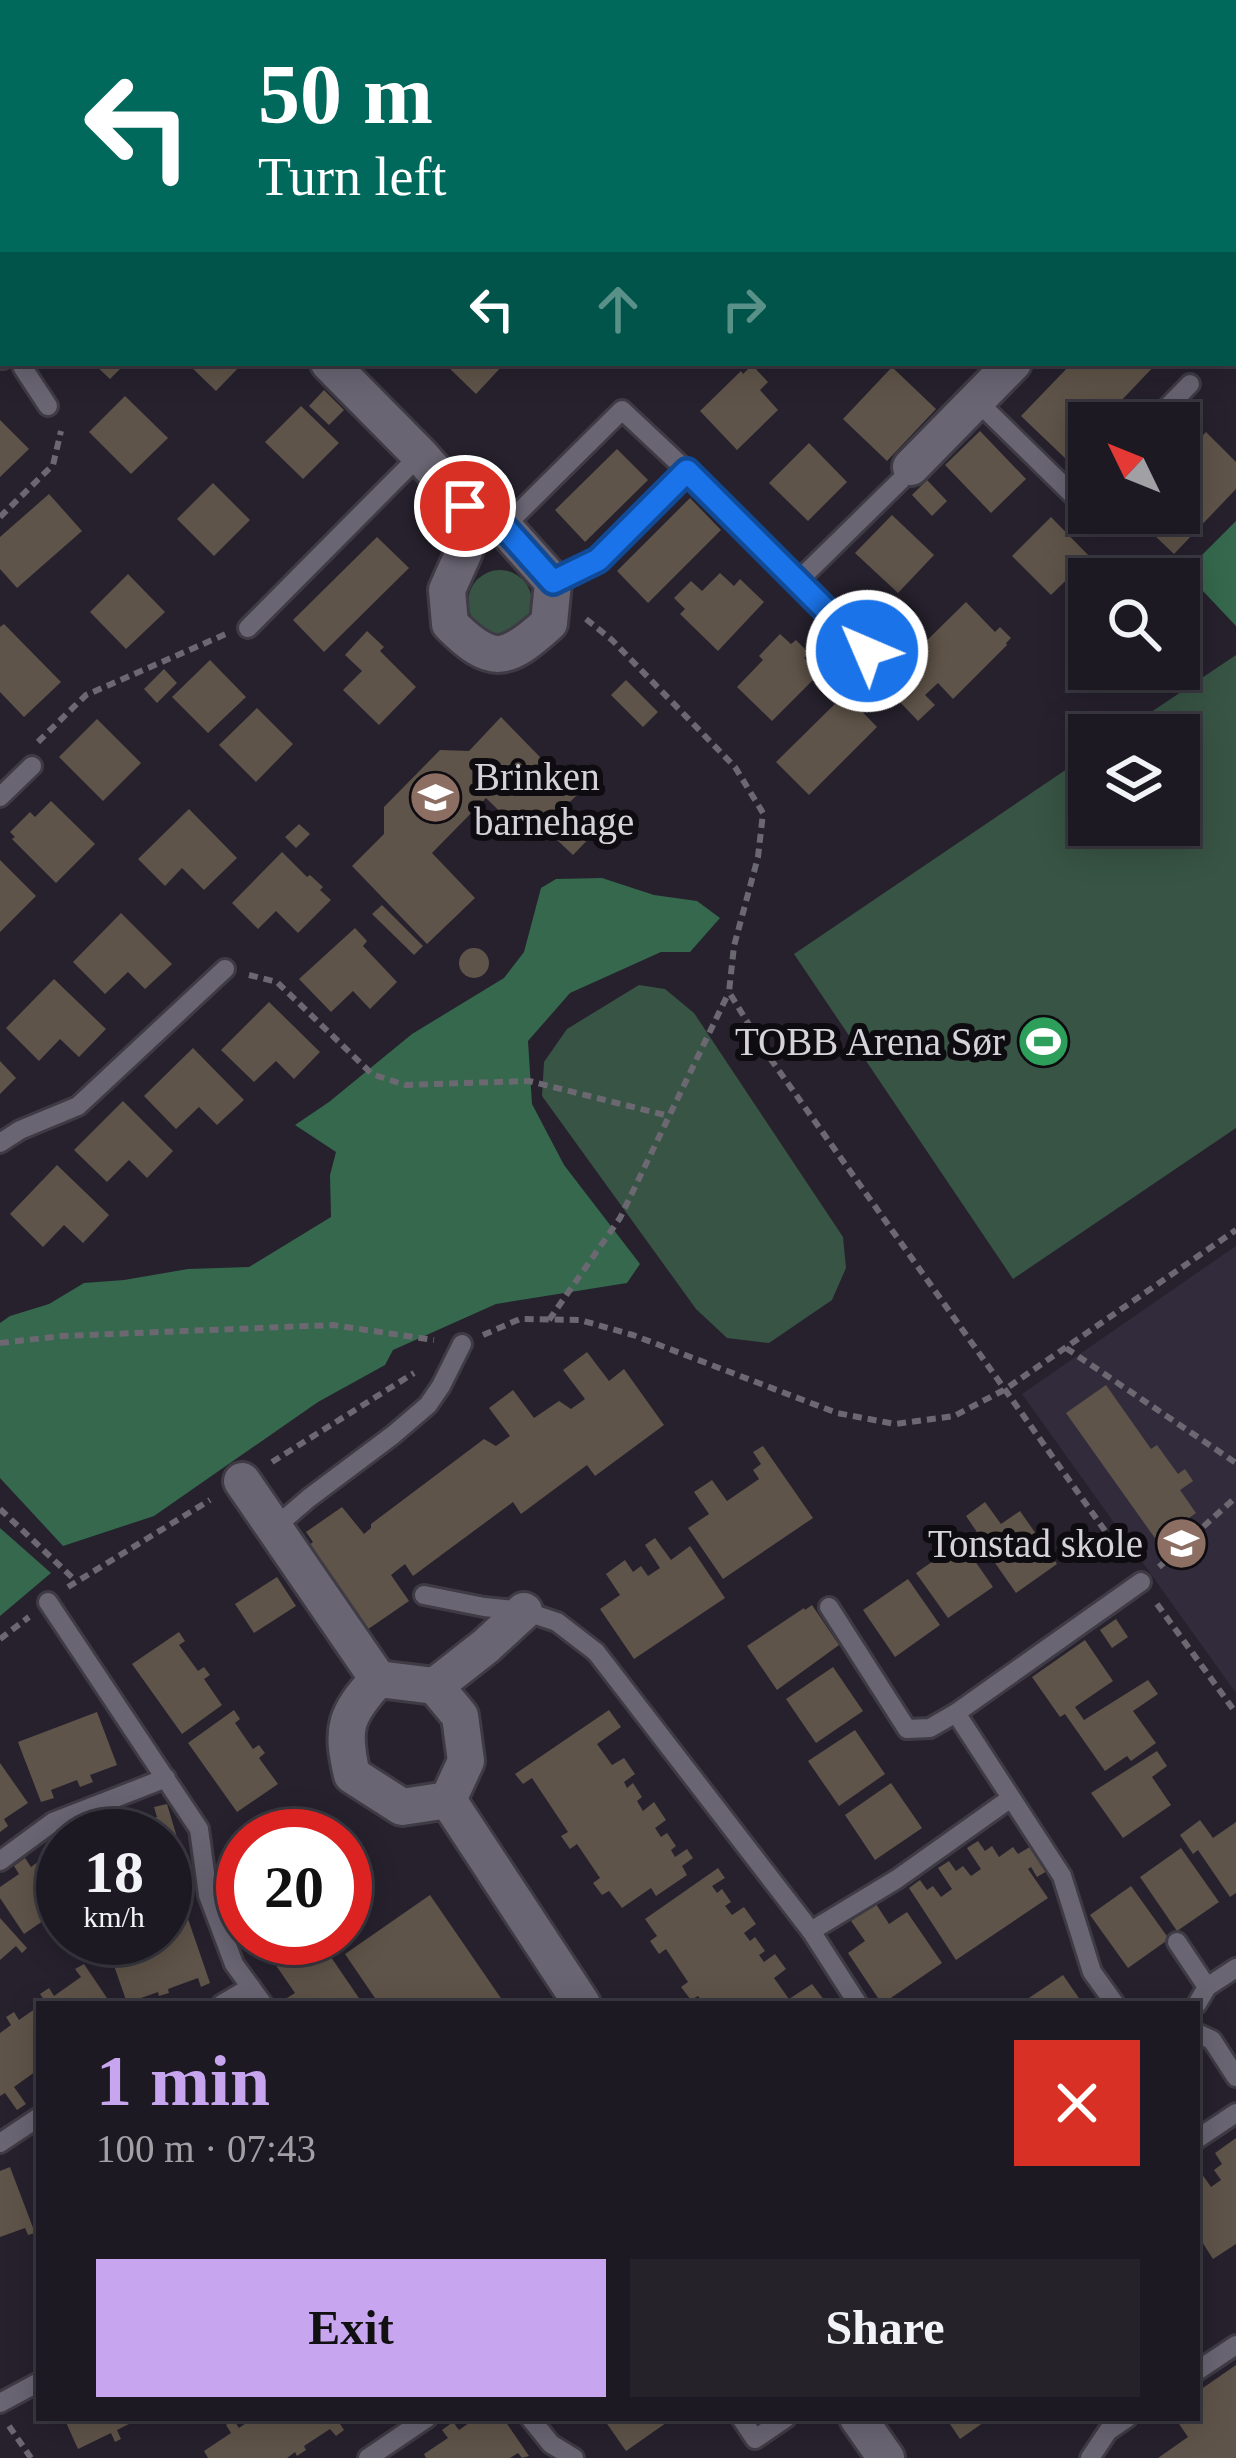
<!DOCTYPE html>
<meta charset="utf-8">
<style>
:root{--surface:#1c1922;--page:#25222a;--text:#f1f3f6;--muted:#a0a0a5;--line:#3a3840;--accent:#c8a5ef}
body{margin:0;font-family:"Times New Roman",serif;background:var(--page);color:var(--text);height:100vh;display:flex;flex-direction:column;font-size:45px;white-space:nowrap}
*{box-sizing:border-box;margin:0}
p{font-size:39px;color:var(--muted)}
.icon{flex:none;width:66px;height:66px;fill:none;stroke:currentColor;stroke-width:2;stroke-linecap:round;stroke-linejoin:round}
.map{position:relative;flex:1;overflow:hidden}
.panel{position:absolute;left:36px;top:2001px;width:1164px;height:420px;display:flex;flex-direction:column;background:var(--surface);border-radius:0px;box-shadow:0 6px 30px #0003,0 0 0 3px var(--line)}
.panel>*{flex:none}
.guide{position:absolute;left:0px;top:0px;width:1236px;height:366px;box-shadow:0 6px 30px #0003,0 0 0 3px var(--line);background:#00695c;color:#fff;overflow:hidden}
.needle{width:78px;rotate:313deg}
.tools{position:absolute;left:1068px;top:402px;display:grid;gap:24px}
.tools a{display:grid;place-items:center;width:132px;height:132px;border-radius:0px;background:var(--surface);box-shadow:0 6px 30px #0003,0 0 0 3px var(--line);font-size:60px}
.speed{position:absolute;left:36px;top:1809px;display:flex;gap:24px;font-size:60px;font-weight:700;text-align:center}
.speed>*{display:grid;place-content:center;width:156px;height:156px;border-radius:50%;background:var(--surface);box-shadow:0 6px 30px #0003,0 0 0 3px var(--line);line-height:1}
.speed small{font-size:30px;font-weight:400}
.speed .limit{border:18px solid #d22;background:#fff;color:#111}
.pin{position:absolute;display:grid;place-items:center;width:102px;height:102px;color:#fff;margin:-51px;border:6px solid #fff;border-radius:50%;box-shadow:0 3px 12px #0007}
.me{position:absolute;width:132px;margin:-66px;rotate:315deg;stroke-linejoin:round;filter:drop-shadow(0 0 9px #0008)}
.turn{display:flex;align-items:center;gap:42px;height:252px;padding:0 60px;font-size:54px}
.turn .icon{width:156px;height:156px;stroke-width:2.5}
.turn b{display:block;font-size:84px;line-height:102px}
.lanes{display:flex;align-items:center;height:114px;padding:0 60px;background:#0003;justify-content:center;gap:60px;direction:ltr}
.lanes .off{opacity:.35}
.round{display:grid;place-items:center;flex:none;width:126px;height:126px;border-radius:0px;background:var(--page)}
.headline{display:flex;align-items:center;justify-content:space-between;height:204px;padding:0 60px}
h1{font-size:72px;font-weight:800;line-height:90px;color:var(--accent)}
.primary-button{display:flex;gap:24px;margin-top:auto;padding:24px 60px}
.primary-button a{flex:1;height:138px;border-radius:0px;background:var(--accent);color:#111;font-size:48px;font-weight:800;line-height:138px;text-align:center}
.primary-button a+a{background:var(--page);color:var(--text)}
.map>svg:first-child{display:block}
.built{fill:#312b3c}
.green{fill:#385444}
.forest{fill:#35684d}
.building{fill:#5f5449}
.lines{fill:none;stroke-linecap:round;stroke-linejoin:round}
.lane-casing{stroke:#3f3b44;stroke-width:24}
.street-casing{stroke:#3f3b44;stroke-width:42}
.path{stroke:#6c6872;stroke-width:6;stroke-dasharray:9 6;stroke-linecap:butt}
.lane{stroke:#6a6573;stroke-width:18}
.street{stroke:#6a6573;stroke-width:36}
.route-casing{stroke:#114b97;stroke-width:30}
.route{stroke:#1a73e8;stroke-width:21}
.labels{text-anchor:middle;stroke-width:12;stroke-linejoin:round;paint-order:stroke}
.poi-label{font-size:39px;fill:#d5d2da;stroke:#0e0c11;text-anchor:end}
</style>
<div class="map">
<svg width="1236" height="2458" viewBox="0 0 1236 2458">
<rect width="100%" height="100%" fill="#26212d"/>
<path class="built" d="M1236 1246V1693L1022 1394Z"/>
<g class="green">
<circle cx="500" cy="602" r="32"/>
<path d="M1236 655V1128L1013 1279 794 954 1089 754V825H1179V735H1117Z"/>
<path d="M639 985 665 989 694 1013 843 1237 846 1268 832 1300 769 1343 727 1338 696 1309 542 1096 544 1062 567 1029Z"/>
</g>
<g class="forest">
<path d="M988 0H1236V93L1233 92V3H991Z"/>
<path d="M1236 521V626L1185 572Z"/>
<path d="M602 878 654 895 697 901 720 918 690 952H661L570 993 528 1041 532 1104 564 1165 640 1264 627 1283 496 1304 393 1350 385 1365 318 1402 154 1516 63 1546 0 1478V1323L10 1316 49 1304 84 1283 124 1280 188 1269 249 1267 331 1217 330 1175 336 1152 295 1125 329 1102 412 1034 504 978 524 952 541 888 556 879Z"/>
<path d="M0 1528 51 1573 0 1616Z"/>
</g>
<g class="building">
<path d="M93 363H126L110 379Z"/>
<path d="M187 363H243L216 391Z"/>
<path d="M444 363H505L476 394Z"/>
<path d="M1072 363H1157L1100 423H1089V434L1066 459 1021 416Z"/>
<path d="M752 365 768 382 760 390 778 410 737 450 700 411 741 371 743 374Z"/>
<path d="M892 367 936 409 887 461 843 419Z"/>
<path d="M324 390 344 410 329 425 309 406Z"/>
<path d="M125 396 168 438 131 474 89 432Z"/>
<path d="M301 406 339 443 303 479 265 442Z"/>
<path d="M0 420 29 449 0 477Z"/>
<path d="M980 431 1026 479 991 513 945 465Z"/>
<path d="M1206 432 1236 462V489L1174 554 1131 513H1179V460Z"/>
<path d="M809 443 847 482 808 521 769 483Z"/>
<path d="M617 449 648 480 585 542 555 510Z"/>
<path d="M927 480 947 501 932 516 912 495Z"/>
<path d="M213 483 250 520 214 556 177 519Z"/>
<path d="M49 494 82 531 17 588 0 569V537Z"/>
<path d="M690 498 721 530 648 603 617 571Z"/>
<path d="M892 515 934 555 898 593 855 553Z"/>
<path d="M1051 517 1090 557 1051 595 1012 556Z"/>
<path d="M377 537 409 568 324 652 293 620Z"/>
<path d="M720 573 734 586 740 579 764 602 718 651 680 614 685 609 674 598 691 581 702 591Z"/>
<path d="M128 574 165 612 126 649 90 612Z"/>
<path d="M966 602 995 632 1000 627 1011 638 1006 643 1007 645 953 699 938 683 925 695 935 705 918 721 879 680 893 666 912 658 911 656Z"/>
<path d="M4 624 61 682 24 717 0 692V627Z"/>
<path d="M367 631 384 647 380 651 416 687 379 725 343 690 362 671 345 655Z"/>
<path d="M780 634 791 644 796 640 809 653 804 658 820 673 772 721 737 687 763 660 759 656Z"/>
<path d="M210 660 246 697 208 733 172 697Z"/>
<path d="M164 669 177 683 157 703 144 689Z"/>
<path d="M626 680 658 712 643 727 611 695Z"/>
<path d="M845 694 877 727 809 795 776 762Z"/>
<path d="M257 708 293 744 256 782 219 745Z"/>
<path d="M501 717 577 795 530 841 486 798 432 853 475 898 427 944 352 866 384 834V807L440 750 469 751Z"/>
<path d="M97 719 141 763 103 801 59 757Z"/>
<path d="M51 801 95 844 56 883 12 839 15 837 10 832 30 812 35 817Z"/>
<path d="M189 809 237 858 204 890 182 868 165 886 138 859Z"/>
<path d="M583 810 601 826 573 855 556 839Z"/>
<path d="M299 824 310 834 296 848 285 837Z"/>
<path d="M282 852 307 877 310 875 323 887 320 890 331 900 298 933 276 911 258 929 232 903Z"/>
<path d="M0 860 36 896 0 932Z"/>
<path d="M382 905 423 946 414 955 372 914Z"/>
<path d="M121 913 172 964 145 989 128 972 105 994 73 962Z"/>
<path d="M355 928 367 941 363 946 397 982 370 1009 353 991 331 1012 299 979Z"/>
<circle cx="474" cy="963" r="15"/>
<path d="M54 979 106 1029 79 1057 60 1039 39 1061 6 1028Z"/>
<path d="M269 1002 320 1052 294 1079 276 1061 254 1082 221 1050Z"/>
<path d="M193 1048 244 1100 217 1125 199 1107 176 1129 144 1096Z"/>
<path d="M0 1061 16 1078 0 1094Z"/>
<path d="M123 1101 173 1151 147 1178 129 1160 107 1182 74 1150Z"/>
<path d="M57 1165 109 1215 83 1243 64 1225 43 1247 10 1214Z"/>
<path d="M587 1352 609 1381 624 1369 664 1425 595 1476 587 1465 521 1514 513 1502 413 1576 405 1564 391 1575 409 1601 361 1634 304 1549 313 1542 306 1532 342 1507 364 1534 371 1528V1524L484 1439 496 1446 510 1436 489 1408 513 1390 534 1418 559 1401 571 1409 585 1399 563 1370Z"/>
<path d="M1106 1385 1151 1449 1157 1445 1178 1474 1185 1469 1193 1481 1180 1490 1196 1513 1157 1541 1066 1413Z"/>
<path d="M763 1446 813 1518 723 1579 688 1528 709 1514 694 1492 712 1480 727 1501 759 1479 753 1470 761 1464 753 1452Z"/>
<path d="M985 1502 1001 1524 1020 1511 1057 1564 1016 1593 979 1540 981 1538 966 1516Z"/>
<path d="M948 1527 959 1543 961 1541 993 1587 948 1618 916 1573 949 1550 938 1534Z"/>
<path d="M655 1538 671 1560 690 1546 725 1598 634 1659 600 1609 620 1595 606 1574 625 1560 633 1572 641 1566 648 1576 660 1568 645 1545Z"/>
<path d="M277 1577 296 1606 254 1633 235 1604Z"/>
<path d="M908 1579 940 1625 895 1657 863 1610Z"/>
<path d="M812 1605 839 1645 777 1690 747 1646 804 1608 805 1610Z"/>
<path d="M1116 1619 1128 1637 1112 1648 1100 1630Z"/>
<path d="M179 1632 185 1641 179 1645 198 1671 204 1667 210 1675 204 1679 222 1705 182 1734 132 1664Z"/>
<path d="M1085 1640 1113 1681 1075 1707 1084 1720 1148 1680 1158 1694 1133 1711 1156 1743 1131 1761 1127 1756 1105 1771 1065 1714 1060 1717 1032 1677Z"/>
<path d="M833 1667 863 1711 816 1743 786 1699Z"/>
<path d="M234 1710 240 1719 235 1723 253 1749 259 1745 265 1753 259 1758 278 1784 237 1812 188 1743Z"/>
<path d="M609 1710 621 1727 597 1744 612 1765 624 1758 635 1774 624 1782 627 1788 633 1783 642 1797 637 1801 643 1811 654 1802 666 1820 655 1828 661 1837 667 1833 676 1846 671 1850 675 1857 687 1849 693 1858 682 1866 687 1875 656 1896 651 1888 622 1908 609 1891 602 1895 593 1883 600 1878 577 1844 570 1849 561 1836 568 1832 532 1778 523 1784 515 1774Z"/>
<path d="M97 1712 117 1765 90 1775 93 1782 80 1787 77 1780 51 1790 54 1798 41 1802 18 1742Z"/>
<path d="M855 1730 885 1774 839 1806 808 1761Z"/>
<path d="M1157 1751 1167 1766 1152 1777 1171 1805 1123 1838 1091 1793Z"/>
<path d="M0 1763 28 1803 4 1819 8 1826 0 1832Z"/>
<path d="M891 1783 922 1828 875 1860 845 1815Z"/>
<path d="M167 1804 185 1864 165 1869V1836H97L116 1829 113 1819 126 1815 129 1825 157 1817 154 1807Z"/>
<path d="M280 1815 294 1836H250Z"/>
<path d="M1200 1820 1213 1838 1236 1822V1893L1230 1897 1198 1850 1193 1854 1180 1835Z"/>
<path d="M61 1835 63 1839V1908L59 1910 63 1919 59 1922 53 1914 24 1934 0 1898V1887L19 1874 14 1866 25 1858 31 1867 54 1850 50 1843Z"/>
<path d="M978 1841 985 1851 992 1846 999 1857 1013 1847 1018 1854 1033 1845 1047 1871 1037 1877 1031 1867 1028 1869 1048 1898 956 1960 909 1888 920 1880 927 1890 933 1886 941 1897 952 1889 938 1868 949 1861 956 1871 963 1866 971 1876 981 1869 967 1848Z"/>
<path d="M1181 1848 1219 1902 1177 1931 1140 1877Z"/>
<path d="M718 1868 725 1878 712 1886 717 1893 722 1889 731 1902 725 1906 732 1915 744 1907 756 1924 744 1933 750 1941 755 1937 765 1951 759 1955 764 1962 775 1954 786 1969 774 1978 789 1999 812 1984 825 2001 820 2004H704L698 1996 691 2000 681 1987 688 1982 666 1949 659 1954 650 1941 657 1936 645 1919Z"/>
<path d="M1131 1886 1169 1939 1128 1968 1090 1915Z"/>
<path d="M430 1895 496 1991 505 2004H379L345 1954Z"/>
<path d="M876 1904 889 1924 907 1912 942 1963 882 2004 848 1953 865 1941 851 1921Z"/>
<path d="M187 1916 210 1983 201 1987 198 1978 168 1989 169 1993 159 1996 158 1992 127 2003 110 1954 141 1943 139 1938H165V1934L181 1929 178 1919Z"/>
<path d="M0 1918 27 1948 22 1953 16 1946 0 1960Z"/>
<path d="M314 1938H318L363 2004H302L300 2001 295 2004H277L295 1993 275 1964Z"/>
<path d="M84 1964 111 2004H47L40 1994 49 1988 54 1996 81 1977 75 1969Z"/>
<path d="M1063 1975 1083 2004H1020Z"/>
<path d="M39 2006V2069L14 2087 26 2104 17 2110 5 2093 0 2096V2033L11 2025 6 2017 14 2012 19 2020Z"/>
<path d="M1236 2138V2244L1213 2259 1197 2234V2167L1211 2187 1221 2180 1214 2170 1222 2164 1215 2153Z"/>
<path d="M10 2167 35 2233 28 2235 25 2228 0 2237V2171Z"/>
<path d="M1236 2365V2458H1158L1188 2437 1175 2418H1197V2392Z"/>
<path d="M64 2418H141L117 2430 121 2439 115 2442 111 2433 78 2449Z"/>
<path d="M253 2418H336L344 2430 336 2436 330 2429 304 2446 306 2450 297 2456 295 2452 287 2458H208L204 2451 231 2433 226 2425 233 2419 239 2428Z"/>
<path d="M476 2418H503L529 2456 522 2458 518 2453 510 2458H426L424 2454 448 2438 442 2430 453 2422 459 2430Z"/>
<path d="M603 2418H663L666 2423 626 2451Z"/>
<path d="M946 2418H990L960 2439Z"/>
</g>
<g class="lines">
<defs>
<g id="lane">
<path d="M0 357 3 359"/>
<path d="M27 363 23 368 48 406"/>
<path d="M976 400 1078 500"/>
<path d="M1152 423 1190 384"/>
<path d="M1089 488 1078 500 1089 511"/>
<path d="M504 527 622 410 687 471 867 651"/>
<path d="M553 582 598 560 687 471"/>
<path d="M797 582 901 480"/>
<path d="M248 628 420 455"/>
<path d="M0 797 32 766"/>
<path d="M0 1143 20 1130 78 1106 225 969"/>
<path d="M274 1528 309 1498 393 1435 428 1405 441 1386 462 1344"/>
<path d="M424 1595 484 1607 524 1611 557 1622 596 1652 811 1931 858 2004"/>
<path d="M48 1602 199 1829 208 1895 234 1964 263 2004"/>
<path d="M829 1607 907 1729 930 1728 956 1713"/>
<path d="M0 1861 53 1822 166 1778"/>
<path d="M811 1931 897 1879 1011 1798"/>
<path d="M1177 1942 1207 1987"/>
<path d="M222 2004 251 1987"/>
<path d="M1115 2004 1092 1972 1062 1876 956 1713 1141 1582"/>
<path d="M1197 2004 1207 1987 1236 1968"/>
<path d="M1197 2033 1212 2040 1236 2077"/>
<path d="M1197 2139 1236 2113"/>
<path d="M0 2143 39 2117"/>
<path d="M1197 2371 1236 2345"/>
<path d="M0 2403 39 2382"/>
<path d="M530 2418 551 2444 574 2458"/>
<path d="M741 2418 755 2439 786 2418"/>
<path d="M368 2458 427 2418"/>
<path d="M1090 2458 1108 2431 1127 2418"/>
</g>
<g id="street">
<path d="M222 0 225 3"/>
<path d="M949 0 952 3"/>
<path d="M292 3 295 0"/>
<path d="M646 3 649 0"/>
<path d="M0 30 3 33"/>
<path d="M1233 131 1236 132"/>
<path d="M1233 230 1236 228"/>
<path d="M329 363 420 455 465 506 504 527 553 582 549 623C506 662 492 666 450 624L447 590 464 552 465 506"/>
<path d="M911 467 1013 363"/>
<path d="M242 1481 378 1679"/>
<path d="M378 1679 435 1686 460 1716 466 1761 448 1800 402 1807 352 1775C341 1728 345 1715 378 1679Z"/>
<path d="M435 1686 486 1646 524 1611"/>
<path d="M448 1800 582 2004"/>
<path d="M858 2418 886 2458"/>
</g>
</defs>
<use href="#lane" class="lane-casing"/>
<use href="#street" class="street-casing"/>
<g class="path">
<path d="M1222 3V0"/>
<path d="M1233 63 1236 68"/>
<path d="M0 517 53 465 61 431"/>
<path d="M586 619 612 640 735 767 763 813 758 857 734 946 729 992 765 1051 1125 1559"/>
<path d="M38 742 86 695 226 634"/>
<path d="M249 975 277 982 372 1074 405 1085 529 1081 669 1116"/>
<path d="M549 1320 620 1218 729 992"/>
<path d="M483 1335 520 1319 580 1320 633 1335 837 1413 895 1424 954 1416 1004 1390 1236 1230"/>
<path d="M0 1343 62 1336 333 1325 434 1340"/>
<path d="M1066 1348 1236 1463"/>
<path d="M272 1462 414 1373"/>
<path d="M0 1509 76 1581"/>
<path d="M1159 1567 1236 1497"/>
<path d="M68 1587 210 1500"/>
<path d="M1157 1604 1236 1713"/>
<path d="M0 1639 29 1617"/>
<path d="M9 2426 31 2458"/>
</g>
<use href="#lane" class="lane"/>
<use href="#street" class="street"/>
</g>
<g class="lines">
<defs>
<path id="route" d="M465 506 504 527 553 582 598 560 687 471 867 651"/>
</defs>
<use href="#route" class="route-casing"/>
<use href="#route" class="route"/>
</g>
<defs>
<symbol id="school-disc" viewBox="-11 -11 22 22"><circle r="9.5" fill="#8d6e63" stroke="#0e0c11"/><path d="M0-5L7-2L0 1L-7-2ZM-4 1L0 2.5L4 1V4Q0 6-4 4Z" fill="#fff"/></symbol>
<symbol id="stadium-disc" viewBox="-11 -11 22 22"><circle r="9.5" fill="#2e9e5b" stroke="#0e0c11"/><path d="M0-5a6.5 5 0 1 0 0 10a6.5 5 0 1 0 0-10ZM-3.5-1.8h7v3.6h-7Z" fill="#fff"/></symbol>
</defs>
<g fill-rule="evenodd">
<use href="#school-disc" x="406" y="768" width="59" height="59"/>
<use href="#stadium-disc" x="1014" y="1012" width="59" height="59"/>
<use href="#school-disc" x="1152" y="1514" width="59" height="59"/>
</g>
<g class="labels">
<g class="poi-label">
<text x="474" y="790" text-anchor="start">Brinken<tspan x="474" dy="45">barnehage</tspan></text>
<text x="1005" y="1055">TOBB Arena Sør</text>
<text x="1143" y="1557">Tonstad skole</text>
</g>
</g>
</svg>
<div class="tools">
<a><svg class="needle" viewBox="-14 -14 28 28"><path d="M0-13l5 13h-10z" fill="#e53935"/><path d="M0 13l5-13h-10z" fill="#a0a0a5"/></svg></a>
<a><svg class="icon" aria-label="search" viewBox="0 0 24 24"><circle cx="10" cy="10" r="6"/><path d="M15 15l6 6"/></svg></a>
<a><svg class="icon" aria-label="layers" viewBox="0 0 24 24"><path d="M12 4l9 5-9 5-9-5zM3 14l9 5 9-5"/></svg></a>
</div>
<div class="speed"><div>18<small>km/h</small></div><div class="limit">20</div></div>
<div class="pin" style="left:465px;top:506px;background:#d93025"><svg class="icon" aria-label="arrive" viewBox="0 0 24 24"><path d="M6 21V4h12l-3 4 3 4H6"/></svg></div>
<svg class="me" style="left:867px;top:651px" viewBox="-20 -20 40 40"><circle r="17" fill="#1a73e8" stroke="#fff" stroke-width="3"/><path d="M0-11L8 9 0 5-8 9z" fill="#fff"/></svg>
<div class="guide">
<div class="turn"><svg class="icon" aria-label="left" viewBox="0 0 24 24"><path d="M17 20v-9H6M10 6l-5 5 5 5"/></svg><div><b>50 m</b>Turn left</div></div>
<div class="lanes"><svg class="icon" aria-label="left" viewBox="0 0 24 24"><path d="M17 20v-9H6M10 6l-5 5 5 5"/></svg><svg class="icon off" aria-label="ahead" viewBox="0 0 24 24"><path d="M12 20V5M6 11l6-6 6 6"/></svg><svg class="icon off" aria-label="right" viewBox="0 0 24 24"><path d="M7 20v-9h11M14 6l5 5-5 5"/></svg></div>
</div>
<section class="panel">
<div class="headline"><div><h1>1 min</h1><p>100 m · 07:43</p></div><a class="round" style="background:#d93025;color:#fff"><svg class="icon" aria-label="close" viewBox="0 0 24 24"><path d="M6 6l12 12M18 6L6 18"/></svg></a></div>
<div class="primary-button"><a>Exit</a><a>Share</a></div>
</section>
</div>
